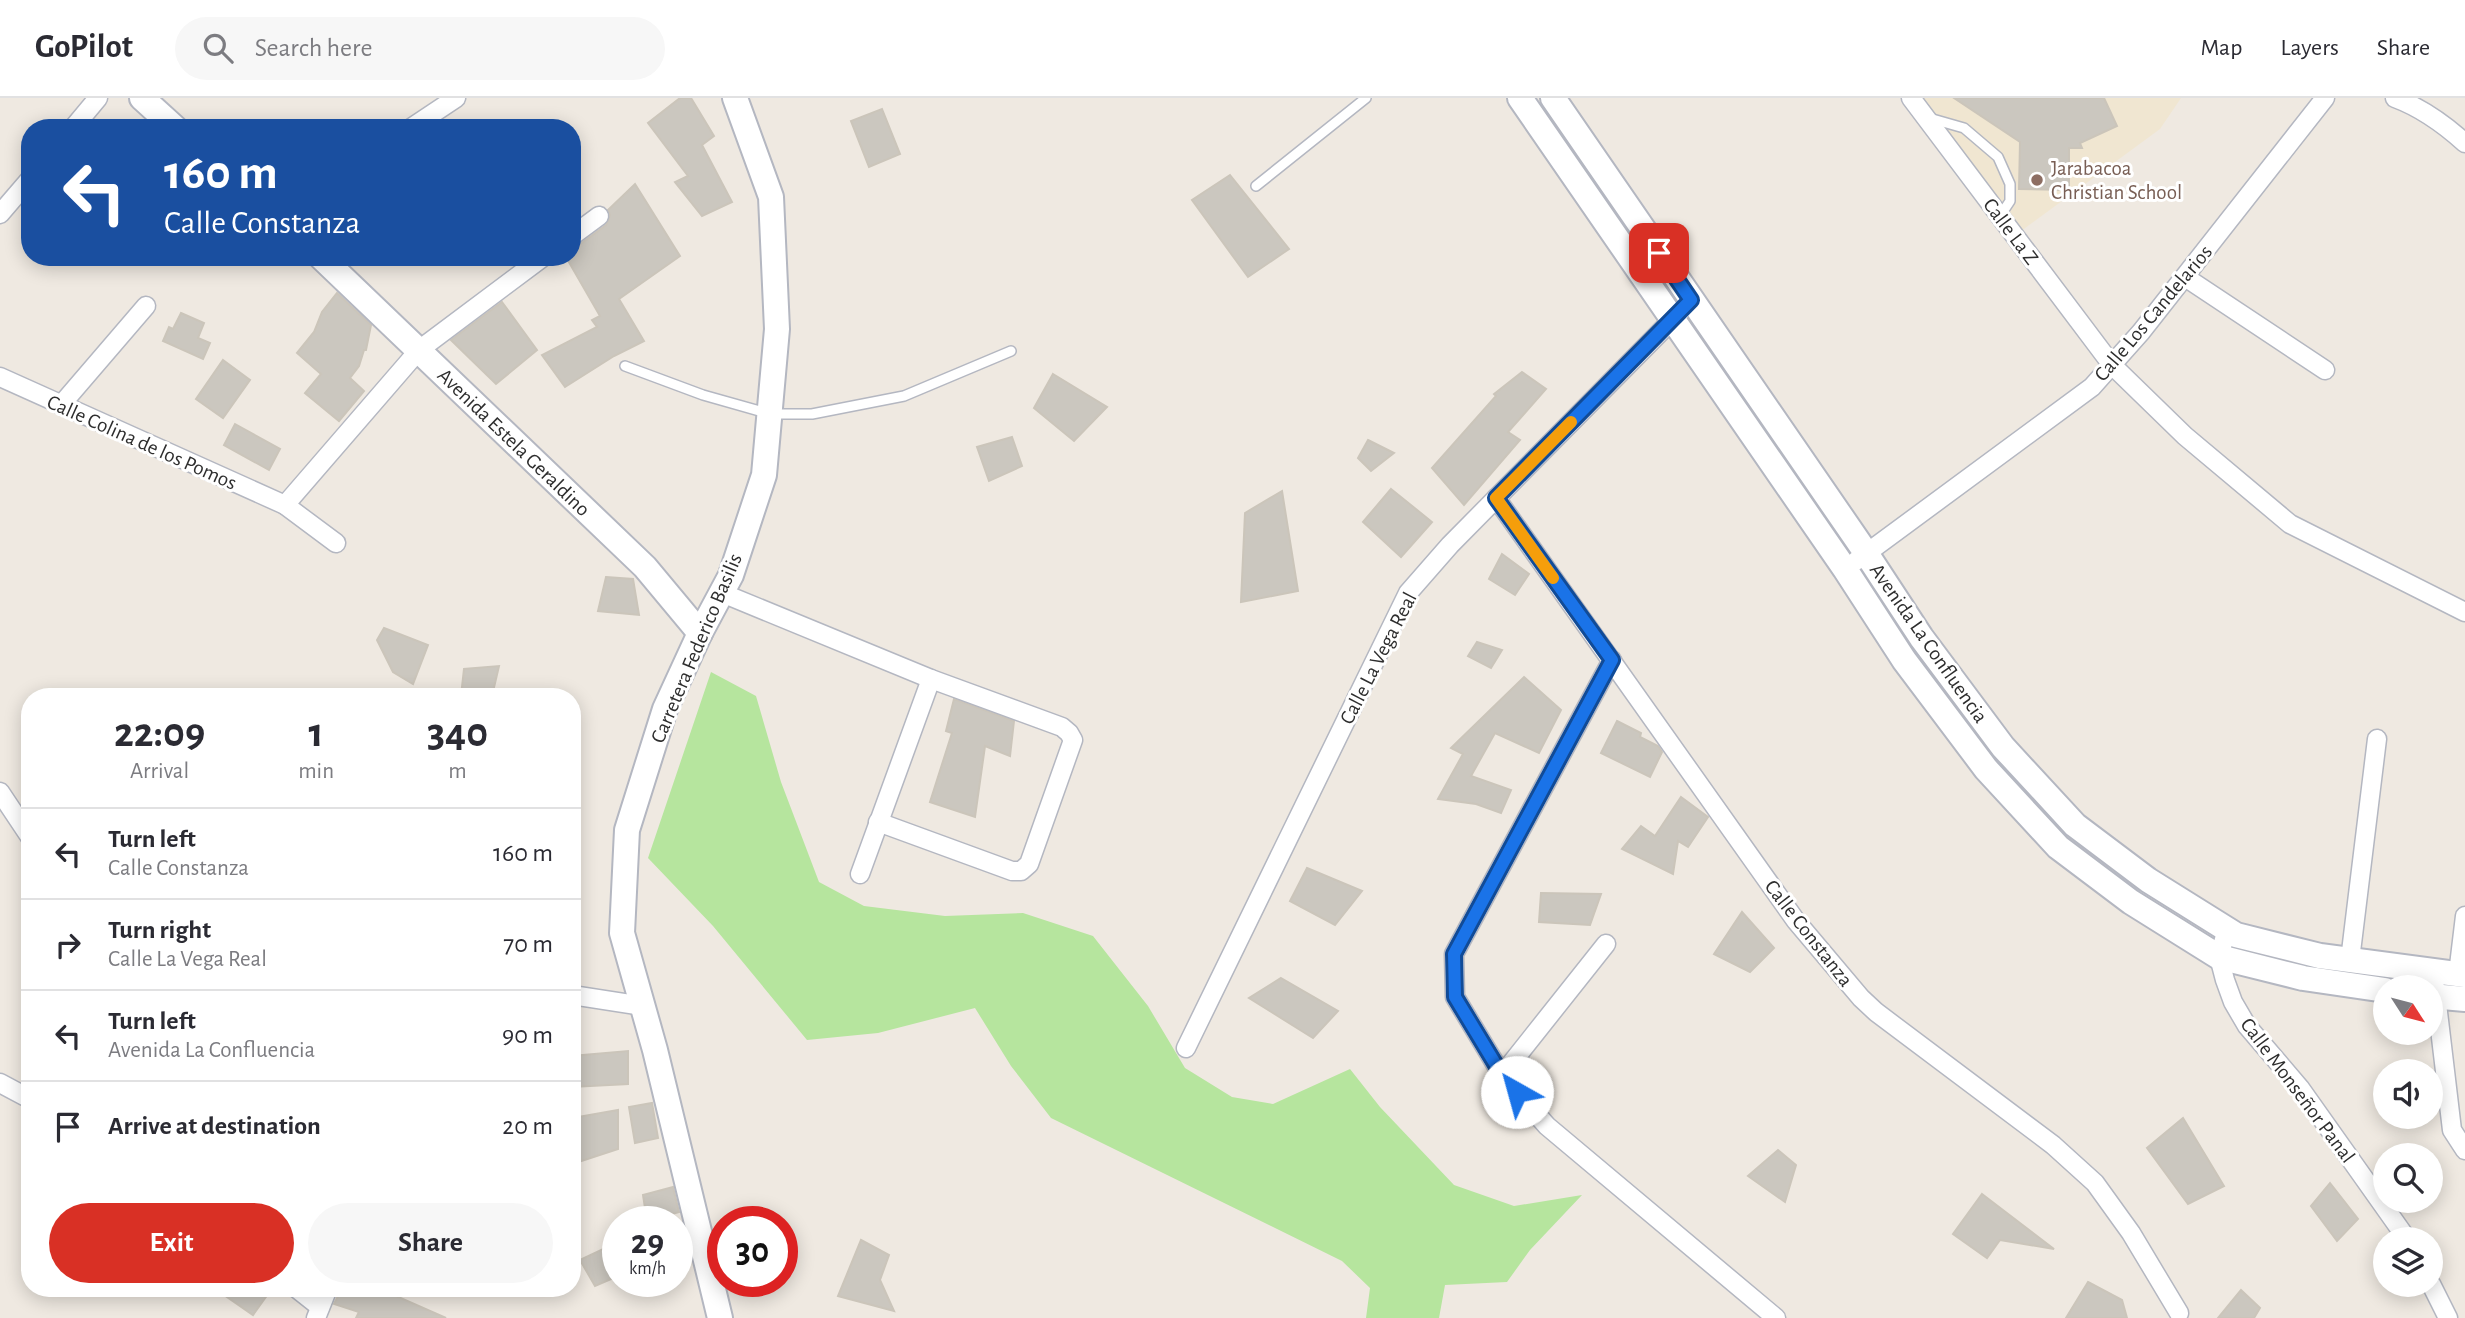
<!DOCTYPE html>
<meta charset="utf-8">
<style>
:root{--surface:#fff;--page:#f7f7f7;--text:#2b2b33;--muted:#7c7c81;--line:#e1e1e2;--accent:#d93025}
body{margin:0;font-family:"Alegreya Sans",sans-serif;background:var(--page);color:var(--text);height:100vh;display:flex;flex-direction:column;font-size:26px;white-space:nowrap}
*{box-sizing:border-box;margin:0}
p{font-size:23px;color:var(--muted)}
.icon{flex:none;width:38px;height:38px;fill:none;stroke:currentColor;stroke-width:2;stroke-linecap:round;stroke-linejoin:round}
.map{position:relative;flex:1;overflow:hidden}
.side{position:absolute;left:21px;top:590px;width:560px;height:609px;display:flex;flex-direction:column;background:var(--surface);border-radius:28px;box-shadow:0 4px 18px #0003}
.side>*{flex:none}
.hud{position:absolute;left:21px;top:21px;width:560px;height:147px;border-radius:28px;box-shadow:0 4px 18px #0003;background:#1a4fa0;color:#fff;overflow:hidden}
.needle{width:46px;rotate:126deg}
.buttons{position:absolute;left:2373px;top:877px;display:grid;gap:14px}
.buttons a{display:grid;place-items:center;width:70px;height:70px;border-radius:50%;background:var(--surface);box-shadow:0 4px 18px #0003;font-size:35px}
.speed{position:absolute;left:602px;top:1108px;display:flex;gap:14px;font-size:35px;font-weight:700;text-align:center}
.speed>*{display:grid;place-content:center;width:91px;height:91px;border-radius:50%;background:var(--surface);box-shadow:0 4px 18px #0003;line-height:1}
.speed small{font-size:18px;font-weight:400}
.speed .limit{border:10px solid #d22;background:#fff;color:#111}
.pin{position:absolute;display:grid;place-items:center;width:60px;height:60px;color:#fff;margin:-30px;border-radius:14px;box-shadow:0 4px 10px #0006}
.me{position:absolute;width:77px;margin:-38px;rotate:322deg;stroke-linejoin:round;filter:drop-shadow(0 0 5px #0008)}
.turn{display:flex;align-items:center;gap:24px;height:147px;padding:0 28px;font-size:32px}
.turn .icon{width:91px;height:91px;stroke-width:2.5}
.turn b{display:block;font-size:49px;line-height:60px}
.eta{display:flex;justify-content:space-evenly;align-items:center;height:119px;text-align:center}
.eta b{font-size:42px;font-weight:700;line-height:49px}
.primary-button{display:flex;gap:14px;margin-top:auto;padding:14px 28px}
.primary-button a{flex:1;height:80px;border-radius:42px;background:var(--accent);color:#fff;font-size:28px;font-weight:700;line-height:80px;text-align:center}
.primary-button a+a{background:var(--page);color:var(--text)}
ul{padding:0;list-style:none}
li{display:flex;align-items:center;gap:21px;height:91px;padding:0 28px;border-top:2px solid var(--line)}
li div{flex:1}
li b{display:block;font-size:26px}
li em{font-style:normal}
header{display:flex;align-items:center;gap:42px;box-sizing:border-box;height:98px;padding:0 35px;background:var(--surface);border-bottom:2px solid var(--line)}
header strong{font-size:33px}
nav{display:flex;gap:38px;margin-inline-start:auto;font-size:24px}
.search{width:490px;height:63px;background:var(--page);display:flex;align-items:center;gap:18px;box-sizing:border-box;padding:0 24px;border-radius:38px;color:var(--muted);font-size:26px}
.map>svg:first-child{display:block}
.education{fill:#f0e6d1}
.green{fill:#b6e59e}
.building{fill:#cbc7bf;stroke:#cbc5ba;stroke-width:2}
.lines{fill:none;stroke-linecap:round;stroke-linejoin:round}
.lane-casing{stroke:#b4b7c1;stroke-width:12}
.street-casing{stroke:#b4b7c1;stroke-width:21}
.secondary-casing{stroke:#b4b7c1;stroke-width:28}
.lane{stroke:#fff;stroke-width:9}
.street{stroke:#fff;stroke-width:18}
.secondary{stroke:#fff;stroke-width:24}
.route-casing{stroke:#114b97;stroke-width:18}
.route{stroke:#1a73e8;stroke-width:12}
.slow{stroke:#f59e0b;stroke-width:12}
.education-dot{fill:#8d6e63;stroke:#fff;stroke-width:2.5}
.labels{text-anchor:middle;stroke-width:6;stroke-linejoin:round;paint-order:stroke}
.education-label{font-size:21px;fill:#785e54;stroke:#fff;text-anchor:start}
.street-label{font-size:21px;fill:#2e2e2e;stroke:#fff}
</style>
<header>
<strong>GoPilot</strong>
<div class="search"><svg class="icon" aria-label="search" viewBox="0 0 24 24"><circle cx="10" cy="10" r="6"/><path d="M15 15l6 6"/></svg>Search here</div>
<nav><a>Map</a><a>Layers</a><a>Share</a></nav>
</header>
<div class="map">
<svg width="2465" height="1220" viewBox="0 0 2465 1220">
<rect width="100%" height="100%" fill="#efe9e1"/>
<path class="education" d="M1922 0H2181L2160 31 2021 133Z"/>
<path class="green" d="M711 574 756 598 781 684 819 784 864 808 945 818 1023 815 1093 838 1148 908 1185 970 1232 999 1273 1006 1350 971 1380 1009 1454 1087 1514 1108 1582 1097 1530 1152 1507 1184 1445 1187 1439 1220H1366L1370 1190 1342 1163 1051 1020 1011 968 975 910 878 935 807 942 713 828 648 760Z"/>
<g class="building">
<path d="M680 0H691L714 38 702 47 732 104 702 118 675 84 688 78 648 25Z"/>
<path d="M1954 0H2104L2117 28 2080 45 2082 50H2069V92L2019 91 2020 44Z"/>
<path d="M882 11 900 56 869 69 851 23Z"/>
<path d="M1230 77 1289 151 1248 179 1192 102Z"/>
<path d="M635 86 680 158 619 201 644 243 614 258 565 289 542 257 597 229 592 222 600 218 566 159H572V149L579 147 606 127 610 117 608 112Z"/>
<path d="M337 195 371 227 366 252H364L359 268 350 280 364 293 339 323 305 295 321 276 297 255 314 234 322 214Z"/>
<path d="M502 204 537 252 496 286 451 242Z"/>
<path d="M181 215 204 225 198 240 210 245 203 261 163 243 169 229 173 231Z"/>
<path d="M223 262 250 282 223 320 196 301Z"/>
<path d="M1522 274 1546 291 1508 334 1520 342 1464 407 1432 370 1496 298 1494 296Z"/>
<path d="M1053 276 1107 309 1074 343 1034 310Z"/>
<path d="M235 326 280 351 269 372 224 347Z"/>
<path d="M1012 339 1022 368 989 383 977 349Z"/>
<path d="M1368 342 1394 355 1371 373 1358 360Z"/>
<path d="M1391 391 1432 424 1401 459 1363 424Z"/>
<path d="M1282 393 1298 493 1241 504 1245 415Z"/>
<path d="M1502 456 1529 476 1515 497 1489 481Z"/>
<path d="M606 479 633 481 639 517 598 513Z"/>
<path d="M384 530 428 547 413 586 393 574 377 542Z"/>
<path d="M1477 544 1502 552 1491 570 1468 558Z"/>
<path d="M499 568 492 598H461L464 571Z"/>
<path d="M1524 579 1561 612 1539 655 1495 635 1471 678 1511 692 1501 715 1476 706 1438 701 1463 656 1451 650Z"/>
<path d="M954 601 1014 623 1010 658 985 648 975 719 930 704 952 635 946 633Z"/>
<path d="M1617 623 1641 635 1640 639 1658 648 1662 654 1650 679 1601 655Z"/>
<path d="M1681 699 1708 719 1688 749 1678 743 1673 776 1622 751 1641 728 1655 738Z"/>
<path d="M1307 770 1362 793 1335 827 1290 803Z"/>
<path d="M1541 795 1601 796 1590 827 1539 824Z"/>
<path d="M1742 814 1774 850 1750 874 1714 856Z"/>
<path d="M1281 880 1338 913 1313 940 1249 900Z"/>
<path d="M628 953V986L572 989V958Z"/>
<path d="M652 1005 658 1040 635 1045 629 1009Z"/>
<path d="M618 1012V1051L572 1066V1020Z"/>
<path d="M2183 1020 2224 1088 2188 1106 2147 1050Z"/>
<path d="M1778 1052 1796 1067 1785 1104 1748 1078Z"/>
<path d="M2330 1085 2358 1121 2337 1143 2311 1108Z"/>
<path d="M673 1089 679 1114 647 1123 643 1097Z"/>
<path d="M1982 1096 2054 1151 2000 1142 1987 1160 1953 1136Z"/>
<path d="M861 1142 889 1157 880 1182 894 1213 838 1198Z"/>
<path d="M618 1144V1178L595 1188 580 1162Z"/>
<path d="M2088 1184 2122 1202 2127 1220H2066Z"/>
<path d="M214 1190H259L268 1196 253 1217Z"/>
<path d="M342 1190H378L446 1220H356L359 1214 334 1206Z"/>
<path d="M2241 1192 2260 1210 2254 1220H2218Z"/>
</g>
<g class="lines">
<defs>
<g id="lane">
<path d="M1929 20 1964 30 1998 59 2010 86V103L2000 118"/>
<path d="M1256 88 1366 0"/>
<path d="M625 268 703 297 770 316H812L904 298 1011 253"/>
</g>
<g id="street">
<path d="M1911 0 2112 267 2185 338 2290 426 2465 514"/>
<path d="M2395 0C2422 10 2444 26 2465 45"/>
<path d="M73 30 98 0"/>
<path d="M411 30 456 0"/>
<path d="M0 116 30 81"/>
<path d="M572 138 599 118"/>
<path d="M2185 179 2325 272"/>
<path d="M0 279 285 407 336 445"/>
<path d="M61 307 146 208"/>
<path d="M1496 400 1796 823 1861 900 1876 914 2053 1047 2095 1085 2131 1135 2179 1215"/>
<path d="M285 407 419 252 543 159"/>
<path d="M1856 463 2092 289 2141 234 2325 0"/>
<path d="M722 495 931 581 1062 629 1069 635 1073 642 1029 766 1021 773H1012L878 724"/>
<path d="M1612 562 1454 856 1455 899 1502 977 1547 1028 1776 1220"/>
<path d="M0 694 30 739"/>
<path d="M860 776 931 581"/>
<path d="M2227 831 2219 859 2225 882 2233 904 2247 928 2300 990 2407 1141"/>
<path d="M2350 862 2377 641"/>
<path d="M2458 876 2465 818"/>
<path d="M2435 889 2452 1032 2465 1052"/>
<path d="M572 897 643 908"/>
<path d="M1186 950 1408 495 1450 447 1681 213"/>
<path d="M1502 977 1606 846"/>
<path d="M0 985 30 1001"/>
<path d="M2431 1186 2448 1220"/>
<path d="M296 1190 320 1209"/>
<path d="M316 1220 328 1190"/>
</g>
<g id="secondary">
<path d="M142 0 175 30"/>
<path d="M1520 0 1845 471 1904 562 1986 671 2058 749 2131 804 2219 859 2303 880 2385 892"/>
<path d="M1553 0 1862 449 1921 539 2003 649 2075 727 2148 782 2236 837 2320 858 2465 877"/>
<path d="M321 159 645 469 700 535"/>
<path d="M2431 898 2465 901"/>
<path d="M720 1220 655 952 622 835 627 732 665 611 700 535 731 477 764 377 777 231 771 99 735 0"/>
</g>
</defs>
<use href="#lane" class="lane-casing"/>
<use href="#street" class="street-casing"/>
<use href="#secondary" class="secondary-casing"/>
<use href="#lane" class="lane"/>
<use href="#street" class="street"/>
<use href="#secondary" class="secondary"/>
</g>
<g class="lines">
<defs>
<path id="route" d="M1517 994 1502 977 1455 899 1454 856 1612 562 1496 400 1691 202 1659 155"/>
</defs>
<use href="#route" class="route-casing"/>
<use href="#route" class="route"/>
<path class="slow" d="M1553 480 1496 400 1571 324"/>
</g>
<circle class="education-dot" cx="2037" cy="82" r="7"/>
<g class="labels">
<g class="education-label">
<text x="2051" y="77">Jarabacoa<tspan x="2051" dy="24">Christian School</tspan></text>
</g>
<g class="street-label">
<text transform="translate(2011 133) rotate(53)" y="7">Calle La Z</text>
<text transform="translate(2153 215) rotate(-50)" y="7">Calle Los Candelarios</text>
<text transform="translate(142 344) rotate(24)" y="7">Calle Colina de los Pomos</text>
<text transform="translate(514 344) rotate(44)" y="7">Avenida Estela Geraldino</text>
<text transform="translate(1929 545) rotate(55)" y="7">Avenida La Confluencia</text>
<text transform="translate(696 550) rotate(-67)" y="7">Carretera Federico Basilis</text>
<text transform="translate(1378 560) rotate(-63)" y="7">Calle La Vega Real</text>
<text transform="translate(1809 835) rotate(52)" y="7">Calle Constanza</text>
<text transform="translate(2298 992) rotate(53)" y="7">Calle Monseñor Panal</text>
</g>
</g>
</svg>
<div class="buttons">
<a><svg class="needle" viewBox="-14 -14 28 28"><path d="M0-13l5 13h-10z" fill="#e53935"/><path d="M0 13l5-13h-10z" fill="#7c7c81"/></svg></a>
<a><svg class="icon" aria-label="sound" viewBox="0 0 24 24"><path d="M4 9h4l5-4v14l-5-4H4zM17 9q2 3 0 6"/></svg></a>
<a><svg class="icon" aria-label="search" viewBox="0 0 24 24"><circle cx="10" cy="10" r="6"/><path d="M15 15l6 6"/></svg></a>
<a><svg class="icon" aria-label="layers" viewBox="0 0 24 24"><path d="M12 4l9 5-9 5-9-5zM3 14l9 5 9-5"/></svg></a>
</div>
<div class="speed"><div>29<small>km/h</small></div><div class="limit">30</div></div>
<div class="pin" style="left:1659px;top:155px;background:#d93025"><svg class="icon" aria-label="arrive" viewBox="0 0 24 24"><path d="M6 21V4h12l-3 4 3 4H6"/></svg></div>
<svg class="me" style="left:1517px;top:994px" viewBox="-20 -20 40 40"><circle r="19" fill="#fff"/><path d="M0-13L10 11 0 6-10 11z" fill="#1a73e8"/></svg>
<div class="hud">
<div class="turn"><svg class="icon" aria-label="left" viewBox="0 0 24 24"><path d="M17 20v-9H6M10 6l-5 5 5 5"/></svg><div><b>160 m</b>Calle Constanza</div></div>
</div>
<section class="side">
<div class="eta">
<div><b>22:09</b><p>Arrival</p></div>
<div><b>1</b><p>min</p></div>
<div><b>340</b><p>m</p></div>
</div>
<ul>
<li><svg class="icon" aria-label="left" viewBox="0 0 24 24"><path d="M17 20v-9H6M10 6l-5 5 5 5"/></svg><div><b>Turn left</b><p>Calle Constanza</p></div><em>160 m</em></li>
<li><svg class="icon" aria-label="right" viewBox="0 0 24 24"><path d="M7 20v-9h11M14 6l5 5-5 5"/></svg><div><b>Turn right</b><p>Calle La Vega Real</p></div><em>70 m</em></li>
<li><svg class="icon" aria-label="left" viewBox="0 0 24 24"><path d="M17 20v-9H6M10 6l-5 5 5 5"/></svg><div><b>Turn left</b><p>Avenida La Confluencia</p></div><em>90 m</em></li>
<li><svg class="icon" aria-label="arrive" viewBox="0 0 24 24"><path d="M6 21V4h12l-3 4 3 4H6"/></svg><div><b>Arrive at destination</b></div><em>20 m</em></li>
</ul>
<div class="primary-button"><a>Exit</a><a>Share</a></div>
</section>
</div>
